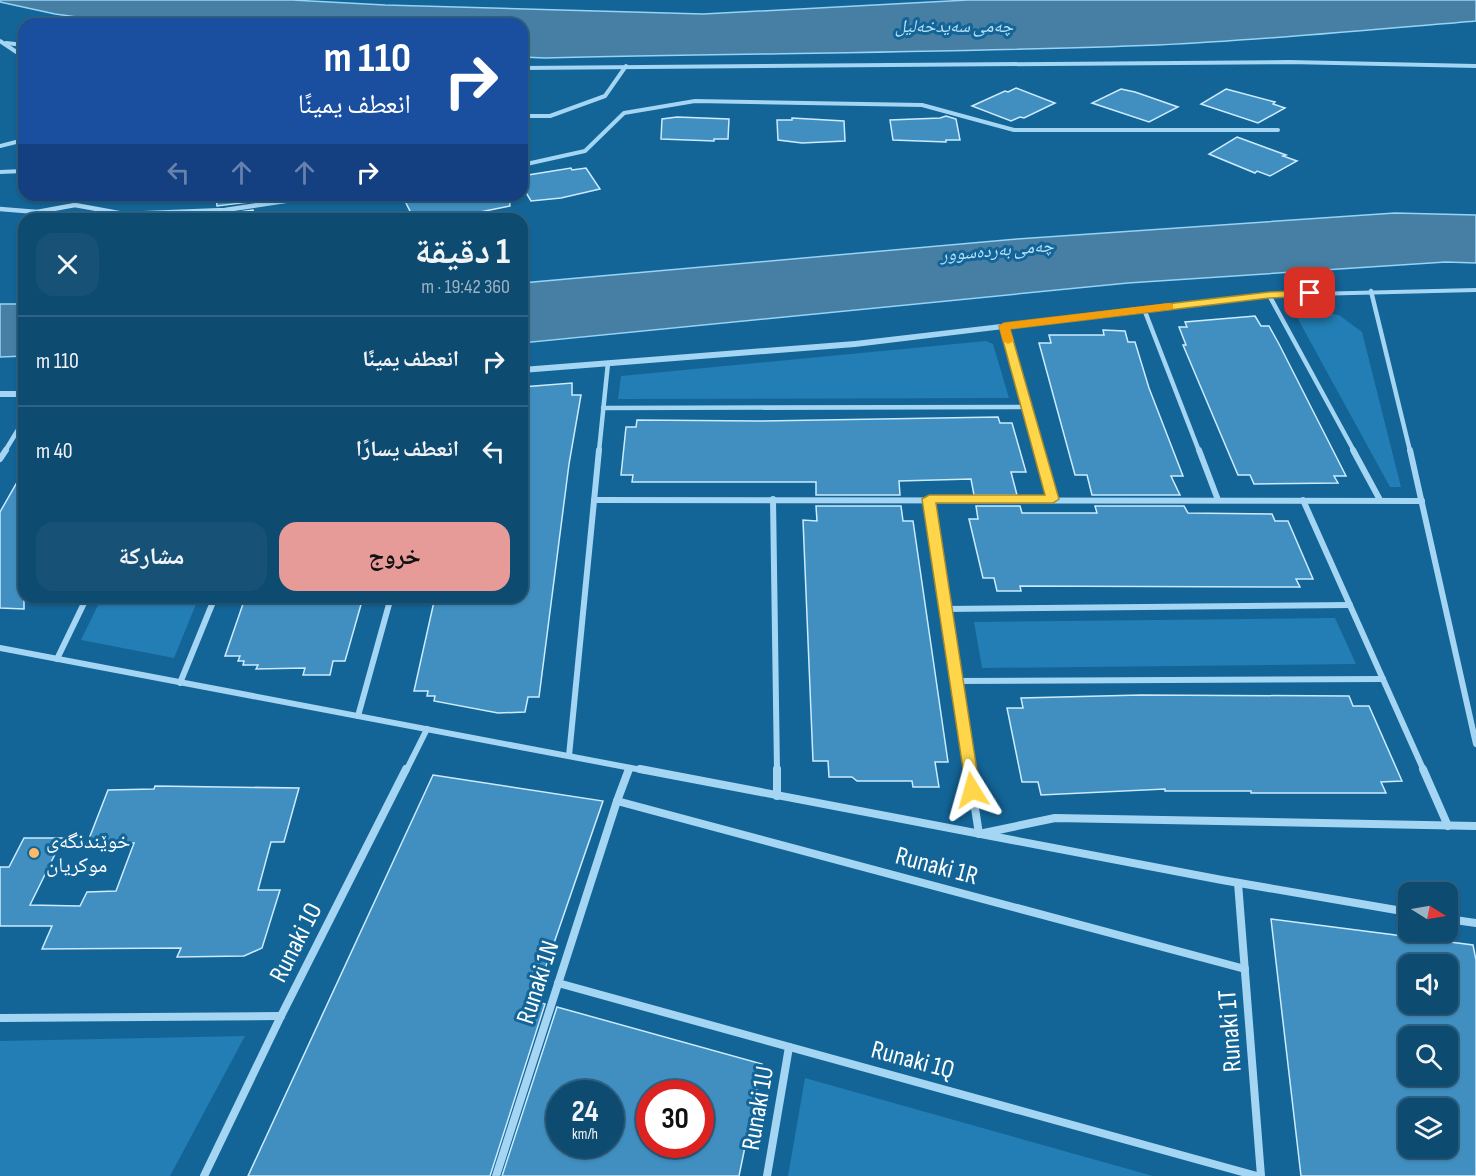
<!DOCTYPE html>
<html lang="ar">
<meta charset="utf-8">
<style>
:root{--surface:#0e4b71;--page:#175276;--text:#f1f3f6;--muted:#9bb3c3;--line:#2e6384;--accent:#e69b98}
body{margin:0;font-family:"Sofia Sans Condensed","Noto Naskh Arabic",sans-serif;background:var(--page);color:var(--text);direction:rtl;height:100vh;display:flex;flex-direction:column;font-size:22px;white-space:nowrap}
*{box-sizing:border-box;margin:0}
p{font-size:20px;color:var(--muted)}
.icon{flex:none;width:33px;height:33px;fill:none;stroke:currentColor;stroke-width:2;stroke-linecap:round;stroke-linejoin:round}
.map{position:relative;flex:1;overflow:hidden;direction:ltr}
.details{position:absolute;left:18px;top:213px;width:510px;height:390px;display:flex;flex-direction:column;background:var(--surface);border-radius:18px;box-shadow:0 2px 4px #0004,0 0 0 2px var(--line);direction:rtl}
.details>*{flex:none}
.banner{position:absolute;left:18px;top:18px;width:510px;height:183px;border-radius:18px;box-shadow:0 2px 4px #0004,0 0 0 2px var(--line);direction:rtl;background:#1a4fa0;color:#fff;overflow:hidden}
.needle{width:39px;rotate:101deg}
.fabs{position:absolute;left:1398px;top:882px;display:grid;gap:12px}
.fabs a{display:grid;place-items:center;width:60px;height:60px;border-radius:12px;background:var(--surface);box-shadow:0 2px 4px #0004,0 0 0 2px var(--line);font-size:30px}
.speed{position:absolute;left:546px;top:1080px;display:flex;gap:12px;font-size:30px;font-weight:700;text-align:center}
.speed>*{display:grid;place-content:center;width:78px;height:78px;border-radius:50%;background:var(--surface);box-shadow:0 2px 4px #0004,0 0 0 2px var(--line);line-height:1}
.speed small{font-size:15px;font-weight:400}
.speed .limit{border:9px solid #d22;background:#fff;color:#111}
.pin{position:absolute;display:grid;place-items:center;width:51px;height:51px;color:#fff;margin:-26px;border-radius:12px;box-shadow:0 3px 9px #0006}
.me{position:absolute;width:66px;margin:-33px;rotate:352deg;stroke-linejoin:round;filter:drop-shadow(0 0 4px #0008)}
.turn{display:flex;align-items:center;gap:21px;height:126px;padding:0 18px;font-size:27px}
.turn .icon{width:78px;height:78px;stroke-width:2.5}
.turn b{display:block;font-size:42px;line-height:51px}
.lanes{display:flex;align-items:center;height:57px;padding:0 18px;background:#0003;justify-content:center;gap:30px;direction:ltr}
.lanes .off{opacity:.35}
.round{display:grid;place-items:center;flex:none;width:63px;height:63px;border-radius:18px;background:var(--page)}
.head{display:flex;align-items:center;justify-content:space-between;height:102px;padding:0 18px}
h1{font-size:36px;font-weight:700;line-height:45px}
.action{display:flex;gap:12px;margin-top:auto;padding:12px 18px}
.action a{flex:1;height:69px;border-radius:18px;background:var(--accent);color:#111;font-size:24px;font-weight:700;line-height:69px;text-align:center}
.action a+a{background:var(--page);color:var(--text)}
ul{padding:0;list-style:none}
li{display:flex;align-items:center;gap:18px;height:90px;padding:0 18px;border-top:2px solid var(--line)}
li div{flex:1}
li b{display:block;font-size:22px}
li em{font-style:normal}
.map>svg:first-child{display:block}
.green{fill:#227eb4}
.water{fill:#467fa3;stroke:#96d3f6;stroke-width:1.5}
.building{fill:#408fc0;stroke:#ccebfd;stroke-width:1.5;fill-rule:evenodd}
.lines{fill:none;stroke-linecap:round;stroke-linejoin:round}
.minor-far3{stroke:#a4d5f3;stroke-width:4}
.minor-far2{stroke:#a4d5f3;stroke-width:4.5}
.minor-far1{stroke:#a4d5f3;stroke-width:6}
.minor{stroke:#a4d5f3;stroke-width:8}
.tertiary{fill:#a4d5f3;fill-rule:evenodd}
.route{fill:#ffd54a;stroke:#a68a30;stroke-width:1.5}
.slow{fill:#f59e0b}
.poi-dot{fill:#ffb866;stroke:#136497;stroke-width:2}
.labels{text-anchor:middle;stroke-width:6;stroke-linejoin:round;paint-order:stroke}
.far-water-label{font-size:18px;font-style:italic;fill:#b5e1f9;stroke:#136497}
.poi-label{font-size:21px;fill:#fff;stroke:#136497;text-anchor:start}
.near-street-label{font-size:26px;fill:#fff;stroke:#136497}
</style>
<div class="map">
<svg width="1476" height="1176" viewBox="0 0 1476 1176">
<rect width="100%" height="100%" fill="#136497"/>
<g class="green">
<path d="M1304 309 1339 315 1362 332 1401 487H1390L1293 310Z"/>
<path d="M986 341 993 344 1009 398 618 399 621 376Z"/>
<path d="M102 597H199L174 658 81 640Z"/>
<path d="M1335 618 1356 664 982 668 974 622Z"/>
<path d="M245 1036 170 1176H0V1041Z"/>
<path d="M805 1078 1153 1176H788Z"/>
</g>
<g class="water">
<path d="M0 0H292L385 5 703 14 968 0H1476V21C1370 30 1264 40 1158 45 954 53 749 53 545 58L522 57V24H127L55 14 0 2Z"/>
<path d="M1395 213 1476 215V263L1446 262 1128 283 522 343V283L1017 239Z"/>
<path d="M0 304H24V356L0 357Z"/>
</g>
<g class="building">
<path d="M1016 88 1055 103 1024 118 1020 117 1011 121 972 106 1005 91 1008 92Z"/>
<path d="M1121 89 1135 92 1178 107 1149 122 1092 103Z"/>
<path d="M1226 89 1275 102 1273 104 1285 108 1258 123 1201 104Z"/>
<path d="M946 116 956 119 960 140H946V142L893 140 890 120 940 118Z"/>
<path d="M677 117 729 119 728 139H714V141L661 139 662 119Z"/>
<path d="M792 118 844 121 845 141 802 143 778 140 777 120H792Z"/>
<path d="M1237 137 1286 155 1283 156 1297 161 1270 176 1257 171 1255 173 1209 154Z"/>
<path d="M571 168 572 170 586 168 600 189 561 198 531 201 522 186V176Z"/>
<path d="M216 195H247L250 202 217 206Z"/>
<path d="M429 195H433L434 198 451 195H509L510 206 445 219H414L404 199Z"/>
<path d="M253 210 256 219H218V215Z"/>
<path d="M1255 316 1261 326H1269L1279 344 1346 476H1334L1338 483 1254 484 1250 475H1238L1183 345H1186L1179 327H1187L1185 322Z"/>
<path d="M1103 330 1125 331 1128 342H1135L1149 388 1183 476H1171L1180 495H1092L1087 475H1075L1039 343H1051L1049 335H1104Z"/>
<path d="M572 383V395H581L569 464 539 697H528L525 712 498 713 434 701 435 696H427L428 691H414L435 597H522V387Z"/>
<path d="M998 417 1000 423H1012L1026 472H1011L1017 495H974L971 479 899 481 900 495H816V482H632L633 475H621L626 427H636L637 420 759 421Z"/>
<path d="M24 470V609L0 608V512Z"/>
<path d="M816 506H901L903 521H913L948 762H935L939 787H913L912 781H857L852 777H829L828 761H813L803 520 817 521Z"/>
<path d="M976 506H1020L1022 513H1097L1095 506H1184L1188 513 1272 514 1275 521H1288L1313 579H1296L1300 587 1020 586 1021 591H997L994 578H983L969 519H978Z"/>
<path d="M260 597H351L350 602 362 601 345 661H333L330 675H303L305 668 256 669 258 665H243L244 661H238L240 656H225L244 601H259Z"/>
<path d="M1141 695 1349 696 1353 706H1369L1402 781 1381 782 1386 793H1251V791H1165V789L1041 795 1038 782H1022L1007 708H1023L1021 698Z"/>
<path d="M433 775 603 801 534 1001 545 1004 490 1176H248Z"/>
<path d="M155 786 299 788 284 842H271L258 890H280L262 948 244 956 177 957 181 948 42 949 52 926H0V867H9L24 838H63L30 905 80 906 87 892 116 891 134 843 87 844 108 790 154 789Z"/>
<path d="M1271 919 1473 945 1476 960V1176H1301ZM1408 964H1448V1004H1408ZM1408 1036H1448V1076H1408ZM1408 1108H1448V1148H1408Z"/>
<path d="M557 1007 762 1064 739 1176H502ZM560 1094H610V1144H560ZM650 1094H700V1144H650Z"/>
</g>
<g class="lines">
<g class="minor-far3">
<path d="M0 41 24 57"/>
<path d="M6 43 24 45"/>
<path d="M522 68 1289 62 1476 66"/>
<path d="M522 116H550L605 96 626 66"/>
<path d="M0 146 24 140"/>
<path d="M522 165 585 151 624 113 695 101 922 105 1014 130H1278"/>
<path d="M0 172 24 171"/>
<path d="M295 199 323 195"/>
</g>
<g class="minor-far2">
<path d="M0 209 37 212 40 219"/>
<path d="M37 212 75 205 124 214 225 210 305 198"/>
<path d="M1371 291 1410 451"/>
<path d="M1269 295 1354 451"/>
<path d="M1144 309 1199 451"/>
<path d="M1004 326 1039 451"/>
<path d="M603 408 1027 407"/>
<path d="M5 451 24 420"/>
<path d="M599 451 608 363"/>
</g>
<g class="minor-far1">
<path d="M1039 450 1053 499"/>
<path d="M1199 450 1218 500"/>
<path d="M1353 450 1380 500"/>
<path d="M1410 450 1476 744"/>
<path d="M0 459 6 450"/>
<path d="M773 499 777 771"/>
<path d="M929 499 970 771"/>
<path d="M594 500 1422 501"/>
<path d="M1303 500 1424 771"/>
<path d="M945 609 1350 605"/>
<path d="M0 648 647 771"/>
<path d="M57 659 87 597"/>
<path d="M957 681 1383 679"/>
<path d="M180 683 215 597"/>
<path d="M358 716 391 597"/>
<path d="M569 756 599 450"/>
<path d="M406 771 427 729"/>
<path d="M629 771 630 768"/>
</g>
<g class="minor">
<path d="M640 769 1222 880 1408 912"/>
<path d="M777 769V796"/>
<path d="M969 769 979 834 1055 818 1476 826"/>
<path d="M1423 769 1448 826"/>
<path d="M617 801 1245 969"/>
<path d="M1238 883 1261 1176"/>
<path d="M1448 919 1476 923"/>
<path d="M558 983 1257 1176"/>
<path d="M0 1018 281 1016"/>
<path d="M204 1176 281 1016 406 769"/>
<path d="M496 1176 617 801 629 769"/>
<path d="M767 1176 789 1047"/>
</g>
<g class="tertiary">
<path d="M1476 288V292L1269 297 855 347 522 373V367L855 341 1269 293Z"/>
<rect x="0" y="391" width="24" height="6"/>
</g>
</g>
<path class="route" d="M1310 290 1315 293 1314 296 1269 298 1010 329 1059 499 1053 503H936L980 790 978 795H967L922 499 929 495H1045L999 326 1004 323 1269 292Z"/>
<path class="slow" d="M1169 303 1173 304V309L1010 329 1014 341 1008 344 1003 341 999 326 1004 323Z"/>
<circle class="poi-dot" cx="34" cy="853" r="6"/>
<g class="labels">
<g class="far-water-label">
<text x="954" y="32">چەمی سەیدخەلیل</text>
<text transform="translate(997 250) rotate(-5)" y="6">چەمی بەردەسوور</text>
</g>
<g class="poi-label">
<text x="46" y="848">خوێندنگەی<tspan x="46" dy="24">موکریان</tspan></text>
</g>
<g class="near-street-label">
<text transform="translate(937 865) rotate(15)" y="9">Runaki 1R</text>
<text transform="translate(295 942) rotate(-63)" y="9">Runaki 1O</text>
<text transform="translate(537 982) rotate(-72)" y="9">Runaki 1N</text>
<text transform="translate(1229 1031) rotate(-94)" y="9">Runaki 1T</text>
<text transform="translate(913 1059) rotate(15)" y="9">Runaki 1Q</text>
<text transform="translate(757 1108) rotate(-80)" y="9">Runaki 1U</text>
</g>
</g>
</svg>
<div class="fabs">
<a><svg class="needle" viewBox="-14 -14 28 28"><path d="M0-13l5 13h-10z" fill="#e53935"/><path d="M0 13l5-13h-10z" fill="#9bb3c3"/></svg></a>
<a><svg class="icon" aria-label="sound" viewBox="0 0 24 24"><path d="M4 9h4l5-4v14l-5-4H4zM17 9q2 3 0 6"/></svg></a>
<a><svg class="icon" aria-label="search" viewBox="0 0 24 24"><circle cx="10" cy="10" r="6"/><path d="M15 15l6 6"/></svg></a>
<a><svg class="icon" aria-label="layers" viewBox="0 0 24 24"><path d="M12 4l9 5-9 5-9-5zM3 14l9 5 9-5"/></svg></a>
</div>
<div class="speed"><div>24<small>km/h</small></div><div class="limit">30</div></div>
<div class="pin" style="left:1310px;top:293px;background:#d93025"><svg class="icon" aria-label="arrive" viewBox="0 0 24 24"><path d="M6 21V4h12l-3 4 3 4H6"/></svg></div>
<svg class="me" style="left:972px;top:790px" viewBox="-20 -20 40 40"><path d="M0-17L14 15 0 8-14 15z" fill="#ffd54a" stroke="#fff" stroke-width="4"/></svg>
<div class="banner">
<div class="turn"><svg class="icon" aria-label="right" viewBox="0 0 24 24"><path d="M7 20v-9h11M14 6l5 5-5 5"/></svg><div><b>110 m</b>انعطف يمينًا</div></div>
<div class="lanes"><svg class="icon off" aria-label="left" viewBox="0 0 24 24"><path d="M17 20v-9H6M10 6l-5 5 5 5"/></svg><svg class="icon off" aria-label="ahead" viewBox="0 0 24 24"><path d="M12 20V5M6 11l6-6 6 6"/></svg><svg class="icon off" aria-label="ahead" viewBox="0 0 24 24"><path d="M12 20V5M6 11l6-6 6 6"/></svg><svg class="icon" aria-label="right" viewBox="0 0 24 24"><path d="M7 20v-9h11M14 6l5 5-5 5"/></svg></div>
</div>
<section class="details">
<div class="head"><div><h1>1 دقيقة</h1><p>360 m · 19:42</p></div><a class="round"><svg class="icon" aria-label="close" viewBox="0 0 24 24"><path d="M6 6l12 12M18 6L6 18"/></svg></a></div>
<ul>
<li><svg class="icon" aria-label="right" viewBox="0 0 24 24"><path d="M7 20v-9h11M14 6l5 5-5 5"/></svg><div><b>انعطف يمينًا</b></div><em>110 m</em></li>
<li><svg class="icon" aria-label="left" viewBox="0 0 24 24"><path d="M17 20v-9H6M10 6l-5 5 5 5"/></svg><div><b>انعطف يسارًا</b></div><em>40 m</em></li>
</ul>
<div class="action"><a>خروج</a><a>مشاركة</a></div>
</section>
</div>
